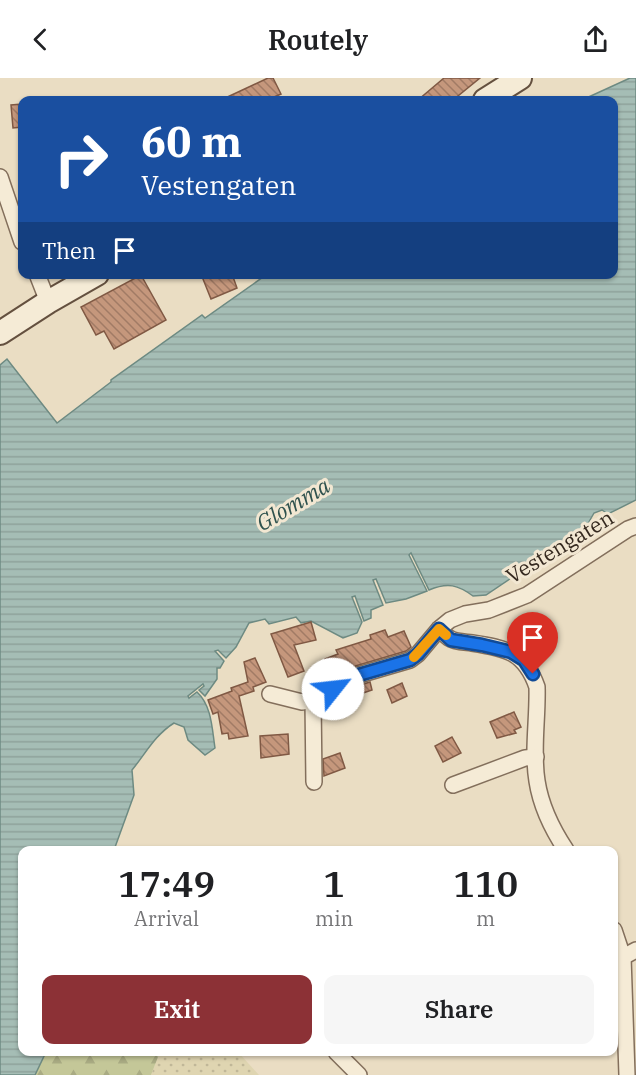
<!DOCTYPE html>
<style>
:root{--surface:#fff;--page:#f6f6f6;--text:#202124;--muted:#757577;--accent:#8c3136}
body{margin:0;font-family:"IBM Plex Serif",serif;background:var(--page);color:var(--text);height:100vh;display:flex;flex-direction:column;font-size:22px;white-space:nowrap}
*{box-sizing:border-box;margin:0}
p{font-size:20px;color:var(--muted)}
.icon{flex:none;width:33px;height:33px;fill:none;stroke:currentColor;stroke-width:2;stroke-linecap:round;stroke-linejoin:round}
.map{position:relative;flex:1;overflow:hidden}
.sheet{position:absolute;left:18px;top:768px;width:600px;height:210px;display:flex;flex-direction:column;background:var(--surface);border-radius:12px;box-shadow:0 2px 4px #0004}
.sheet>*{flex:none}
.banner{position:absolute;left:18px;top:18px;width:600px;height:183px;border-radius:12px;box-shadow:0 2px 4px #0004;background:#1a4fa0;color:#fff;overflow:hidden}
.pin{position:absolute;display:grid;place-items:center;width:51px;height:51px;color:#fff;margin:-62px -26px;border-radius:50% 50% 50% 0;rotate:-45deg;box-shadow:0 0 6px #0007}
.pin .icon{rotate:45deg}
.me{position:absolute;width:66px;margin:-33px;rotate:61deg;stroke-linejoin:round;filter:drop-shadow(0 0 4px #0008)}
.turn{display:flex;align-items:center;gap:21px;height:126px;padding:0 24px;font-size:27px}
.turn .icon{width:78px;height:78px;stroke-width:2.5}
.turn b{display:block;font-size:42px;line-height:51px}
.then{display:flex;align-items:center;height:57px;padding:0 24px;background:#0003;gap:12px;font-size:22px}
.eta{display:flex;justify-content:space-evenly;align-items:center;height:102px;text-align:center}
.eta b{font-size:36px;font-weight:600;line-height:42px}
.button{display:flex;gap:12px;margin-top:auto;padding:12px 24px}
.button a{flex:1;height:69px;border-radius:12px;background:var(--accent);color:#fff;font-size:24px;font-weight:600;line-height:69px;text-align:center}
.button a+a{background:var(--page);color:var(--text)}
header{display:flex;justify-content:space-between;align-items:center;height:78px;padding:0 24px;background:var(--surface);font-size:27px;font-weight:600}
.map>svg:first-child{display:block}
.farmland{fill:url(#farmland-dots)}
.forest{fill:url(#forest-firs)}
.water{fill:url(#water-rules);stroke:#6d8a82;stroke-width:1.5}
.building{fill:url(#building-back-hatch);stroke:#805944;stroke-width:1.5}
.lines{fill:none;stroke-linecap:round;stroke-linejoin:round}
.street-casing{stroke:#836f5c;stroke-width:18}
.secondary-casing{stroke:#64503f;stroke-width:26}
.street{stroke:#f5ebd6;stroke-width:15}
.secondary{stroke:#f5ebd6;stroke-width:22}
.route-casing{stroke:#114b97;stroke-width:15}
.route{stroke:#1a73e8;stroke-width:10}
.slow{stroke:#f59e0b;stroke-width:10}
.labels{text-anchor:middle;stroke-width:6;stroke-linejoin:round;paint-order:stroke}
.street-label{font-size:21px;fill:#34281e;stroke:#f2e7d2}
.water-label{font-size:22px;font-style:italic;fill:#2f524e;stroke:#f2e7d2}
</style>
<header><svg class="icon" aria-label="back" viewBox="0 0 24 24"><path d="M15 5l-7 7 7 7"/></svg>Routely<svg class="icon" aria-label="share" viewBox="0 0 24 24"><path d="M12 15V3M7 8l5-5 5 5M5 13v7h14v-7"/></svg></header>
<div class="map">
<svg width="636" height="997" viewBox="0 0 636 997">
<defs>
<pattern id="farmland-dots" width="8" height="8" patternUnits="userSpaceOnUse" patternTransform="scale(1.5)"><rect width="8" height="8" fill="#dfd5b1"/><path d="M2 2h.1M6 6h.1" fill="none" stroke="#c0b798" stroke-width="1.8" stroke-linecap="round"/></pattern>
<pattern id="forest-firs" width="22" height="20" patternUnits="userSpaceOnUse" patternTransform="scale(1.5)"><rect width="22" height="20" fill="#c4c798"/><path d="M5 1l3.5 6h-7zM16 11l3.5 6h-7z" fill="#a9ab83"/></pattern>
<pattern id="water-rules" width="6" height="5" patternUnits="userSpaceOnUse" patternTransform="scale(1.5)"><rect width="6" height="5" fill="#a5bdb5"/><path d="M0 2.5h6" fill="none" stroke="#8fa29b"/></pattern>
<pattern id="building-back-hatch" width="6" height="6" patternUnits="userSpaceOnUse" patternTransform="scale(1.5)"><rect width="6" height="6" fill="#c5977c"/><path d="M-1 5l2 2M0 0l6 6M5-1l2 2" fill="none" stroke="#a17b65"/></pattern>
</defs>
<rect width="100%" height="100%" fill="#eaddc3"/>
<path class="farmland" d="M160 974H238L259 997H151Z"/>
<path class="forest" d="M46 974H160L151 997H35Z"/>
<path class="water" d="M630 0H636V422L608 436 602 432 594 435 577 465 526 490 486 517 473 518C458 507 448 504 429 512L411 475 409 477 427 513 406 521 386 525 376 501 373 502 383 527 371 532V540L364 543 355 518 352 519 362 544 357 555 343 560 311 543 301 545 296 539 269 546 265 541 249 545 236 569 226 580 218 572 215 573 224 583 220 590H217V601L205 618 199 612 204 608 203 606 188 618 189 620 197 614C212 628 212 651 215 670L205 677 188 662 184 649 174 645C155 657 146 675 132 692L134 717 114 772H22V974H46L35 997H0V287L7 281 57 345 111 304V302L202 237 205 240 266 197 614 196V22H582Z"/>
<g class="building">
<path d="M268 0H273L281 16 267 22H221Z"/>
<path d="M444 0H480L453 22H418Z"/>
<path d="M22 26V49L13 50 11 27Z"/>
<path d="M201 196H232L237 210 211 221Z"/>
<path d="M141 197 166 242 114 271 104 253 96 257 81 229Z"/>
<path d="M311 544 316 562 294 567 304 593 288 599 271 556Z"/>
<path d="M385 552 388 559 404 553 411 569 406 573 342 592 312 611 307 598 328 590 325 581 338 576 336 572 371 561 370 557Z"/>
<path d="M255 580 266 604 253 609 254 613 239 618 248 658 229 661 228 655 222 656 218 634 213 636 208 622 232 613 231 610 248 604 244 584Z"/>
<path d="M370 604 372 612 351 619 348 611Z"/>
<path d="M402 605 407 618 392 625 387 612Z"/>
<path d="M514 634 521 649 514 652 516 655 497 660 490 644Z"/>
<path d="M288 656 289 676 261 680 260 658Z"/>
<path d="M452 659 461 675 443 684 435 668Z"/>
<path d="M340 675 345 690 324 698 323 681Z"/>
</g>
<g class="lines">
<defs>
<g id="street">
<path d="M0 99 22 164"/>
<path d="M37 196 48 224"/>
<path d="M439 551C442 554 446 558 449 560 455 564 465 564 472 565 506 570 525 574 537 609 538 640 532 672 537 703 541 729 552 751 566 772"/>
<path d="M270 616 302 624 313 622 345 601 410 582 418 576 439 551 450 542 465 536 489 532 527 517 628 451 636 448"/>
<path d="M313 622 314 704"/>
<path d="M453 707 525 680 536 679"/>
<path d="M614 852 623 879 627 997"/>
<path d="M623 879 636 872"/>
<path d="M336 974 359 997"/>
</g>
<g id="secondary">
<path d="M485 22 520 0"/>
<path d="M0 255 48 224 97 196"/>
</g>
</defs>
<use href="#street" class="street-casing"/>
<use href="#secondary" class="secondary-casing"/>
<use href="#street" class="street"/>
<use href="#secondary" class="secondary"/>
</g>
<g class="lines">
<defs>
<path id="route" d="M333 611 345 601 410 582 418 576 439 551 451 562 482 567 511 574 524 582 533 596"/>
</defs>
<use href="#route" class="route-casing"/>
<use href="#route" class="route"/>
<path class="slow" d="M414 579 439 551 446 557"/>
</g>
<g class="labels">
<g class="street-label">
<text transform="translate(560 469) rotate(-31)" y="7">Vestengaten</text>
</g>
<g class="water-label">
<text transform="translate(293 426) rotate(-31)" y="8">Glomma</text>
</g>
</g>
</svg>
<div class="pin" style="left:533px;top:596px;background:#d93025"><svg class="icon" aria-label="arrive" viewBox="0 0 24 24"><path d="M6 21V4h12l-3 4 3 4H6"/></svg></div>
<svg class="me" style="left:333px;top:611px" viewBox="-20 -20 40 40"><circle r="19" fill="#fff"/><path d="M0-13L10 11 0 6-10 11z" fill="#1a73e8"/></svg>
<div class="banner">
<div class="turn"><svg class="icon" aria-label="right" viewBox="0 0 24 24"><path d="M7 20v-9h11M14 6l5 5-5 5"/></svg><div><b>60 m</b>Vestengaten</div></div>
<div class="then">Then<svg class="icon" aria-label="arrive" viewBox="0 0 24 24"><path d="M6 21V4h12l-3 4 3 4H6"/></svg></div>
</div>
<section class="sheet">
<div class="eta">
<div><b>17:49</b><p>Arrival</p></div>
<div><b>1</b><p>min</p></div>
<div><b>110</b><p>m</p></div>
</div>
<div class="button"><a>Exit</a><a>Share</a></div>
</section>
</div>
